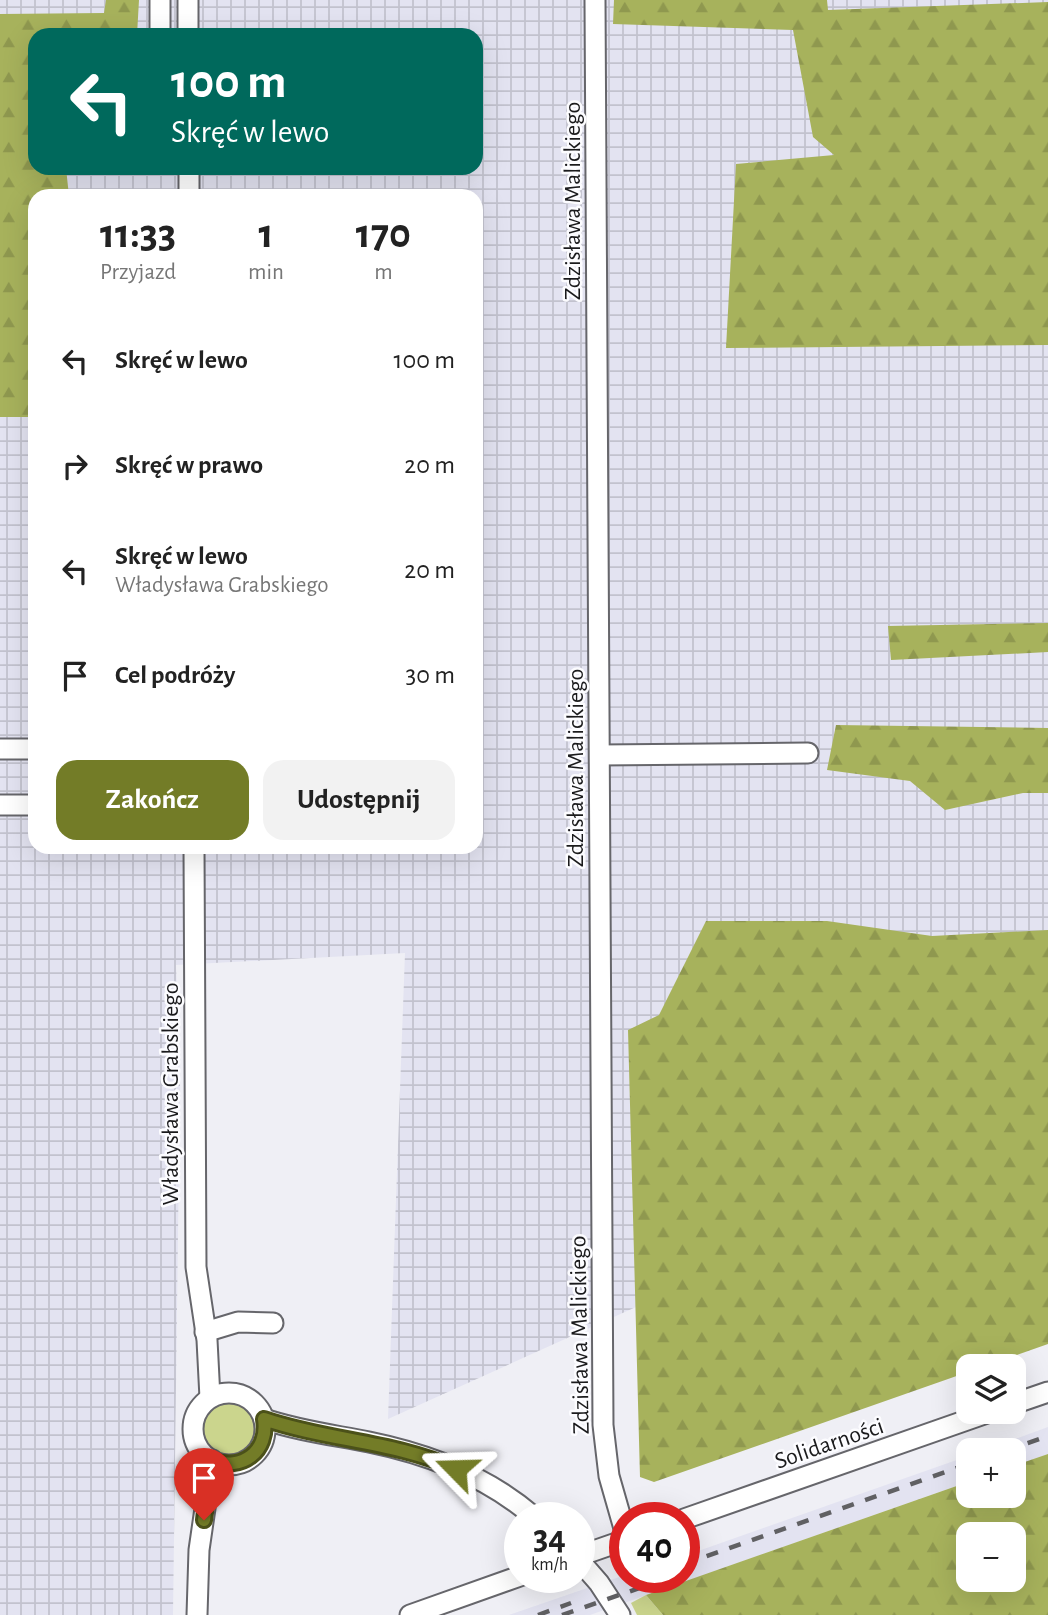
<!DOCTYPE html>
<html lang="pl">
<meta charset="utf-8">
<style>
:root{--surface:#fff;--page:#f2f2f2;--text:#222;--muted:#767676;--accent:#737c27}
body{margin:0;font-family:"Alegreya Sans",sans-serif;background:var(--page);color:var(--text);height:100vh;display:flex;flex-direction:column;font-size:26px;white-space:nowrap}
*{box-sizing:border-box;margin:0}
p{font-size:23px;color:var(--muted)}
.icon{flex:none;width:38px;height:38px;fill:none;stroke:currentColor;stroke-width:2;stroke-linecap:round;stroke-linejoin:round}
.map{position:relative;flex:1;overflow:hidden}
.panel{position:absolute;left:28px;top:189px;width:455px;height:665px;display:flex;flex-direction:column;background:var(--surface);border-radius:21px;box-shadow:0 7px 28px #0002}
.panel>*{flex:none}
.banner{position:absolute;left:28px;top:28px;width:455px;height:147px;border-radius:21px;box-shadow:0 7px 28px #0002;background:#00695c;color:#fff;overflow:hidden}
.tools{position:absolute;left:956px;top:1354px;display:grid;gap:14px}
.tools a{display:grid;place-items:center;width:70px;height:70px;border-radius:14px;background:var(--surface);box-shadow:0 7px 28px #0002;font-size:35px}
.speed{position:absolute;left:504px;top:1502px;display:flex;gap:14px;font-size:35px;font-weight:700;text-align:center}
.speed>*{display:grid;place-content:center;width:91px;height:91px;border-radius:50%;background:var(--surface);box-shadow:0 7px 28px #0002;line-height:1}
.speed small{font-size:18px;font-weight:400}
.speed .limit{border:10px solid #d22;background:#fff;color:#111}
.pin{position:absolute;display:grid;place-items:center;width:60px;height:60px;color:#fff;margin:-72px -30px;border-radius:50% 50% 50% 0;rotate:-45deg;box-shadow:0 0 7px #0007}
.pin .icon{rotate:45deg}
.me{position:absolute;width:77px;margin:-38px;rotate:292deg;stroke-linejoin:round;filter:drop-shadow(0 0 5px #0008)}
.turn{display:flex;align-items:center;gap:24px;height:147px;padding:0 28px;font-size:32px}
.turn .icon{width:91px;height:91px;stroke-width:2.5}
.turn b{display:block;font-size:49px;line-height:60px}
.eta{display:flex;justify-content:space-evenly;align-items:center;height:119px;text-align:center}
.eta b{font-size:42px;font-weight:700;line-height:49px}
.action{display:flex;gap:14px;margin-top:auto;padding:14px 28px}
.action a{flex:1;height:80px;border-radius:21px;background:var(--accent);color:#fff;font-size:28px;font-weight:700;line-height:80px;text-align:center}
.action a+a{background:var(--page);color:var(--text)}
ul{padding:0;list-style:none}
li{display:flex;align-items:center;gap:21px;height:105px;padding:0 28px}
li div{flex:1}
li b{display:block;font-size:26px}
li em{font-style:normal}
.map>svg:first-child{display:block}
.built{fill:#e3e3f1}
.industrial{fill:url(#industrial-grid);fill-rule:evenodd}
.grass{fill:#cbd58d}
.forest{fill:url(#forest-firs);fill-rule:evenodd}
.lines{fill:none;stroke-linecap:round;stroke-linejoin:round}
.minor-casing{stroke:#66666b;stroke-width:23}
.minor{stroke:#fff;stroke-width:19}
.rail{stroke:#606063;stroke-width:4.5;stroke-dasharray:12 12;stroke-linecap:butt}
.route-casing{stroke:#4b5119;stroke-width:18}
.route{stroke:#737c27;stroke-width:12}
.labels{text-anchor:middle;stroke-width:5;stroke-linejoin:round;paint-order:stroke}
.street-label{font-size:24px;fill:#1a1a1c;stroke:#fcfcff}
</style>
<div class="map">
<svg width="1048" height="1615" viewBox="0 0 1048 1615">
<defs>
<pattern id="industrial-grid" width="8" height="8" patternUnits="userSpaceOnUse" patternTransform="scale(1.75)"><rect width="8" height="8" fill="#e3e3f1"/><path d="M0 4h8M4 0v8" fill="none" stroke="#c2c2ce"/></pattern>
<pattern id="forest-firs" width="22" height="20" patternUnits="userSpaceOnUse" patternTransform="scale(1.75)"><rect width="22" height="20" fill="#a7b25c"/><path d="M5 1l3.5 6h-7zM16 11l3.5 6h-7z" fill="#8f984f"/></pattern>
</defs>
<rect width="100%" height="100%" fill="#efeff5"/>
<g class="built">
<path d="M1048 1427V1454L1013 1467V1451H982Z"/>
<path d="M968 1456V1482L590 1615H509L625 1575 684 1577V1556Z"/>
</g>
<path class="industrial" d="M0 0H1048V1121L388 1419 405 953 176 965 180 1081 173 1615H0ZM35 35H476V168H35ZM35 196H476V847H35Z"/>
<g class="grass">
<circle cx="229" cy="1429" r="26"/>
<path d="M646 1595 663 1615H637L631 1603Z"/>
</g>
<g class="forest">
<path d="M106 0H139L137 35H35V168H66L69 196H35V417H0V14L104 13Z"/>
<path d="M614 0H827L828 10 1048 2V345L726 348 736 164 834 155 813 137 793 30 613 24Z"/>
<path d="M1048 623V652L891 660 888 626Z"/>
<path d="M836 725 1048 728V793H1023L945 810 910 781 827 770Z"/>
<path d="M706 921H827L932 936 1048 930V1344L982 1367H968V1372L654 1482 640 1477 628 1030 659 1015Z"/>
<path d="M1048 1454V1615H663L646 1595 968 1482V1496H1013V1466ZM968 1535H1013V1580H968Z"/>
</g>
<g class="lines">
<defs>
<g id="minor">
<path d="M160 0V35"/>
<path d="M188 0V35"/>
<path d="M595 0 603 1425 609 1476 625 1532"/>
<path d="M189 168V196"/>
<path d="M0 749H35"/>
<path d="M600 755 808 753"/>
<path d="M0 805H35"/>
<path d="M194 847 196 1267 207 1340 210 1398"/>
<path d="M205 1332 238 1322 273 1323"/>
<circle cx="229" cy="1429" r="36"/>
<path d="M1013 1404 1048 1392"/>
<path d="M264 1419C299 1431 334 1435 369 1442 428 1454 488 1477 534 1517"/>
<path d="M684 1519 990 1412"/>
<path d="M579 1556 625 1540"/>
<path d="M579 1560 599 1583 620 1615"/>
<path d="M197 1615 199 1550 212 1460"/>
<path d="M410 1615 520 1576"/>
</g>
</defs>
<use href="#minor" class="minor-casing"/>
<use href="#minor" class="minor"/>
<g class="rail">
<path d="M1005 1451 1048 1436"/>
<path d="M684 1564 968 1464"/>
<path d="M538 1615 571 1603"/>
<path d="M562 1615 671 1577"/>
</g>
</g>
<g class="lines">
<defs>
<path id="route" d="M204 1520 212 1460C242 1472 269 1451 264 1419 328 1441 395 1441 456 1469"/>
</defs>
<use href="#route" class="route-casing"/>
<use href="#route" class="route"/>
</g>
<g class="labels">
<g class="street-label">
<text transform="translate(572 201) rotate(-90)" y="8">Zdzisława Malickiego</text>
<text transform="translate(575 768) rotate(-90)" y="8">Zdzisława Malickiego</text>
<text transform="translate(170 1094) rotate(-90)" y="8">Władysława Grabskiego</text>
<text transform="translate(579 1335) rotate(-91)" y="8">Zdzisława Malickiego</text>
<text transform="translate(829 1443) rotate(-19)" y="8">Solidarności</text>
</g>
</g>
</svg>
<div class="tools">
<a><svg class="icon" aria-label="layers" viewBox="0 0 24 24"><path d="M12 4l9 5-9 5-9-5zM3 14l9 5 9-5"/></svg></a>
<a>+</a>
<a>−</a>
</div>
<div class="speed"><div>34<small>km/h</small></div><div class="limit">40</div></div>
<div class="pin" style="left:204px;top:1520px;background:#d93025"><svg class="icon" aria-label="arrive" viewBox="0 0 24 24"><path d="M6 21V4h12l-3 4 3 4H6"/></svg></div>
<svg class="me" style="left:456px;top:1469px" viewBox="-20 -20 40 40"><path d="M0-17L14 15 0 8-14 15z" fill="#737c27" stroke="#fff" stroke-width="4"/></svg>
<div class="banner">
<div class="turn"><svg class="icon" aria-label="left" viewBox="0 0 24 24"><path d="M17 20v-9H6M10 6l-5 5 5 5"/></svg><div><b>100 m</b>Skręć w lewo</div></div>
</div>
<section class="panel">
<div class="eta">
<div><b>11:33</b><p>Przyjazd</p></div>
<div><b>1</b><p>min</p></div>
<div><b>170</b><p>m</p></div>
</div>
<ul>
<li><svg class="icon" aria-label="left" viewBox="0 0 24 24"><path d="M17 20v-9H6M10 6l-5 5 5 5"/></svg><div><b>Skręć w lewo</b></div><em>100 m</em></li>
<li><svg class="icon" aria-label="right" viewBox="0 0 24 24"><path d="M7 20v-9h11M14 6l5 5-5 5"/></svg><div><b>Skręć w prawo</b></div><em>20 m</em></li>
<li><svg class="icon" aria-label="left" viewBox="0 0 24 24"><path d="M17 20v-9H6M10 6l-5 5 5 5"/></svg><div><b>Skręć w lewo</b><p>Władysława Grabskiego</p></div><em>20 m</em></li>
<li><svg class="icon" aria-label="arrive" viewBox="0 0 24 24"><path d="M6 21V4h12l-3 4 3 4H6"/></svg><div><b>Cel podróży</b></div><em>30 m</em></li>
</ul>
<div class="action"><a>Zakończ</a><a>Udostępnij</a></div>
</section>
</div>
